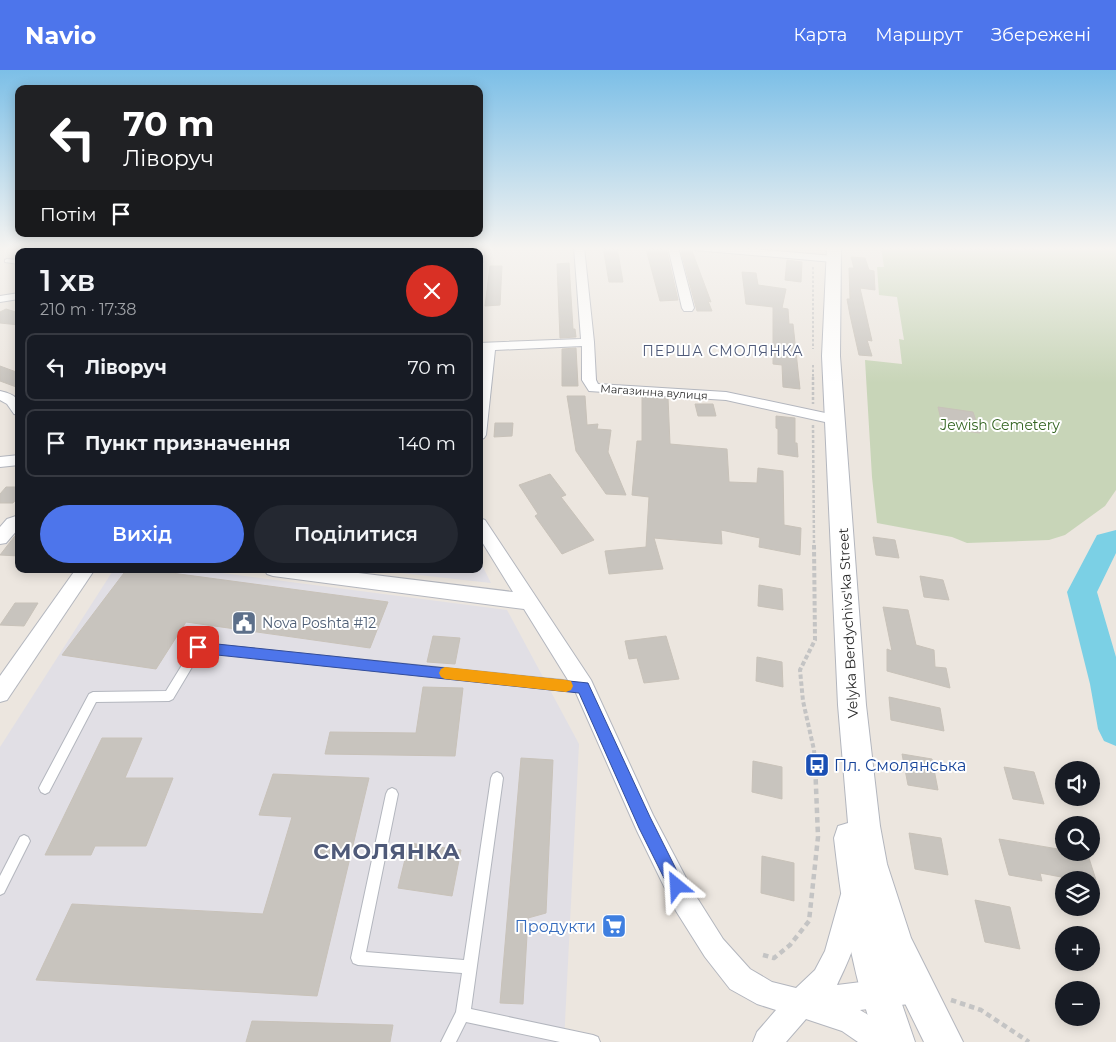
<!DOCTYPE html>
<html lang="uk">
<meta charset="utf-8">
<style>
:root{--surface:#171b24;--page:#242831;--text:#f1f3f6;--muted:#9ea1a6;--line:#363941;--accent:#4d75eb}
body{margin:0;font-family:Montserrat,sans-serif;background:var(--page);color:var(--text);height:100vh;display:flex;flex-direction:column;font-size:19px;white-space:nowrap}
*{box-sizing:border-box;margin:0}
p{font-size:16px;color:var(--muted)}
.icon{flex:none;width:28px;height:28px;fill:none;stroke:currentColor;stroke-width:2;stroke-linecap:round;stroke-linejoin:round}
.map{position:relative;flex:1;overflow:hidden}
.drawer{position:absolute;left:15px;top:178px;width:468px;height:325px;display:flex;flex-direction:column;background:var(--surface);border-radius:10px;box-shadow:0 2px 12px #0003}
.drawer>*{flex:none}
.guide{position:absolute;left:15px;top:15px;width:468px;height:152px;border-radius:10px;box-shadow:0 2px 12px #0003;background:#202124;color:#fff;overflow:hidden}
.buttons{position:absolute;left:1055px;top:691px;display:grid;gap:10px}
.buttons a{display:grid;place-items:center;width:45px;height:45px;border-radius:50%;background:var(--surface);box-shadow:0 2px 12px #0003;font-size:25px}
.pin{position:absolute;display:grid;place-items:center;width:42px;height:42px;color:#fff;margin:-21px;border-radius:10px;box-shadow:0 2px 8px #0006}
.me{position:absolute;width:55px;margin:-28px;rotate:333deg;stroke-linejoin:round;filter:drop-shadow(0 0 4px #0008)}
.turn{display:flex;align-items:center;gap:18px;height:105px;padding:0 25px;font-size:22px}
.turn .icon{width:65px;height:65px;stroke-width:2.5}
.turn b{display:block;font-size:35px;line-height:42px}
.then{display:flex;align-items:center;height:48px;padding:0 25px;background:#0003;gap:10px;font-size:19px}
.round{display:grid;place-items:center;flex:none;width:52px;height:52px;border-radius:26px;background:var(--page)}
.summary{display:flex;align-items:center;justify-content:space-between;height:85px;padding:0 25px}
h1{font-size:30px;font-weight:600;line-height:38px}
.action{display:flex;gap:10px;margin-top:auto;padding:10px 25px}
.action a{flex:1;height:58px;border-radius:30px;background:var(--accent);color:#fff;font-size:20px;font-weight:600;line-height:58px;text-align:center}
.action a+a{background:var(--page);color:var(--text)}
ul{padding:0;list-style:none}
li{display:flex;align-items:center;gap:15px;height:68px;margin:0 10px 8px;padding:0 15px;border:2px solid var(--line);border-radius:10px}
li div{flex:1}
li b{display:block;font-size:19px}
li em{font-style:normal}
header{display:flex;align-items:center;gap:30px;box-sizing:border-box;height:70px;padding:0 25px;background:var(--accent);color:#fff}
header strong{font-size:24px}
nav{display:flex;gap:28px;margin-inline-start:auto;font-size:18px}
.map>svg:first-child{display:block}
.industrial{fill:#e1dfe5}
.cemetery{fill:#c8d5b8}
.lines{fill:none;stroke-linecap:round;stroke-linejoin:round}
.river{fill:#7bd0e5;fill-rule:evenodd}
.building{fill:#c8c4be;stroke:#c8c2b9}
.service-casing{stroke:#b3b6be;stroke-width:2}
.minor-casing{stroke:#b3b6be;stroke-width:2}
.secondary-casing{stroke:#b3b6be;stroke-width:2}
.path-far3{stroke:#c4c4c4;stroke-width:2;stroke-dasharray:2.5 2;stroke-linecap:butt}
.path-far2{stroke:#c4c4c4;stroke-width:2.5;stroke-dasharray:3 2;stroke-linecap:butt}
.path-far1{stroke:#c4c4c4;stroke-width:4;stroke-dasharray:4.5 2.5;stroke-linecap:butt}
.path{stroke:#c4c4c4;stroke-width:4.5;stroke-dasharray:5.5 4;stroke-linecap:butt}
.service{fill:#fff;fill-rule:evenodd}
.minor{fill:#fff;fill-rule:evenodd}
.secondary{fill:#fff;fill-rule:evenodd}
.route{fill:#4d75eb;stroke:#324c99}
.slow{fill:#f59e0b}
.labels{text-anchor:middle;stroke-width:4;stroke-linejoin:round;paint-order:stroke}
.far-street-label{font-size:11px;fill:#2c2c2c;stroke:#fff}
.far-quarter-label{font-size:14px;letter-spacing:1px;fill:#4f5a79;stroke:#fff}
.park-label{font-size:14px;fill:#336421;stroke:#fff}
.service-label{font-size:14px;fill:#4e5e75;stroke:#fff;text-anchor:start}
.street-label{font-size:14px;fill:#2c2c2c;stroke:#fff}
.near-transit-label{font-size:16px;fill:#164399;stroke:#fff;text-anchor:start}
.near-shop-label{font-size:16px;fill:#366cbe;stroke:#fff;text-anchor:end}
.near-district-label{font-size:22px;font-weight:bold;letter-spacing:1px;fill:#4f5a79;stroke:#fff}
</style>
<header>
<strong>Navio</strong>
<nav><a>Карта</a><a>Маршрут</a><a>Збережені</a></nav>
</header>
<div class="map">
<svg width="1116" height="972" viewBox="0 0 1116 972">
<rect width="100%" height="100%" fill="#ece6df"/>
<g class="industrial">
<path d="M479 489 491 513 365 499H479Z"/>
<path d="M114 499H191L507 540 579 674 564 972H0V677Z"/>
</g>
<path class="cemetery" d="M881 177H1116V420L1105 436 1065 465 1049 470 967 473 952 467 877 453 872 407 865 290 902 294 899 269 904 270 897 227 879 225 877 197H884Z"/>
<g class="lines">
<path class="river" d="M1116 460V483L1097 522 1116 587V676L1104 671 1098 659 1090 614 1067 522 1097 465Z"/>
</g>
<g class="building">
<path d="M603 177H617L623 212H609Z"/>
<path d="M646 179H664L667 182 678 230 660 231Z"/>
<path d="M692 181 711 232 708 231 712 241H697L681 182Z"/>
<path d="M851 187 865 188 869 200 874 201 875 220 860 218 872 271 867 270 872 286 859 285 850 245 847 229H850L849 198H854Z"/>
<path d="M787 190 802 192 801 212 785 210Z"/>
<path d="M569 193 573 259H575L576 267 560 268 557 194Z"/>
<path d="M490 196H502L500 235 485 236Z"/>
<path d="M742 202 756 203 758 215 786 219 782 238 788 239 789 254H793L800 319 783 317 782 295 773 294V237L746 234Z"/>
<path d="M6 239 19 243V255L0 253V242Z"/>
<path d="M576 278 578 316H562V279Z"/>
<path d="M0 296 19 303V318L0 311Z"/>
<path d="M567 326H585L587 355 598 354 597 359 611 360 608 382 626 425 606 424 576 381Z"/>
<path d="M642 326 668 328 670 374 727 379 729 412 757 413 758 398 783 401 784 455 801 458 800 485 759 477 760 468 721 460 722 474 654 468 663 499 609 504 605 481 646 477 649 427 632 425 637 371H642Z"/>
<path d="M695 334H713L716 346H698Z"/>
<path d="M938 337 973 342 980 363 943 358Z"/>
<path d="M776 346 795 348V373H797L798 387 778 384V359L776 358Z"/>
<path d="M495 353H513L512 366 494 367Z"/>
<path d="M550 404 566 425 561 427 594 470 562 484 535 446 538 444 519 415Z"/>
<path d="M6 417H19V426L13 433H0V424Z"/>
<path d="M19 461V486L0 485 14 467Z"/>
<path d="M873 467 895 470 899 488 876 485Z"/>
<path d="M127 499H142L388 532 370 578 186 552 156 599 62 585Z"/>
<path d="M920 506 943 510 949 530 924 527Z"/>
<path d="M759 515 782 519 783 540 758 536Z"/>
<path d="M15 533H38L24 556 0 555Z"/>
<path d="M883 537 908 540 916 575 934 580 935 597 946 598 950 618 887 601V579L892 581Z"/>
<path d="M433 566 460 568 455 594 427 592Z"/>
<path d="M666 566 679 609 644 613 637 588 629 589 625 571Z"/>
<path d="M757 587 782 592 783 617 756 611Z"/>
<path d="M423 617 463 618 455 686 325 684 330 662 416 663Z"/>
<path d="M889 627 940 638 944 661 891 650Z"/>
<path d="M102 668H142L125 708H173L146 776H95L91 785H45Z"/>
<path d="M902 684 932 689 938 720 908 715Z"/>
<path d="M521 688 553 690 546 843 528 848 523 934 500 933Z"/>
<path d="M753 691 782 697V729L752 722Z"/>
<path d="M1004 697 1034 702 1044 734 1013 729Z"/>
<path d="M273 704 369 708 317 926 36 910 72 834 263 844 292 747 259 745Z"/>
<path d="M909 763 941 768 948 805 915 799Z"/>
<path d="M999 769 1064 780V782H1087L1096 810H1077L1040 803 1042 811 1009 805Z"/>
<path d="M409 773 461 780 452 826 398 818Z"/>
<path d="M762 786 794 793V831L761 823Z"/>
<path d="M975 830 1010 837 1020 879 985 872Z"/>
<path d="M252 951 393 955 390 972H246Z"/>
</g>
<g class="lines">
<defs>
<g id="service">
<path d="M7 189 19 190V194L5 192V190Z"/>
<path d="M198 573 583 612 587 614 588 617 587 620 583 622 201 582 173 629 169 631 96 632 49 722 45 724 41 722 39 718 41 714 89 624 93 622 166 621 195 574Z"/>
<path d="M497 702 501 704 503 708 471 939 593 965 598 967 600 972H560L466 952 456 972H441L456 942 462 903 358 895 353 893 351 888 386 724 388 720 392 718 396 720 398 724 366 882 464 890 491 708 493 704Z"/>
<path d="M24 765 28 767 30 771 4 823 0 825V806L20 767Z"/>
</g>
<g id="minor">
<path d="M161 177H182L181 179 151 181Z"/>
<path d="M220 177H231L227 181H216Z"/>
<path d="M310 177H320L318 181H308Z"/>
<path d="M475 177H485L483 192 479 193V181H474Z"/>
<path d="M574 177H584L594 272 596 310 598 314 726 322 830 344 832 347 830 350 825 352 726 330 589 321 582 310V276L495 280 486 365 484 368 479 370V308L482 281H479V273L581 269Z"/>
<path d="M668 177H678L694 238 692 241H684L682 238Z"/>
<path d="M689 177H729L833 186 838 189 833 192 694 180Z"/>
<path d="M19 223V229L0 232V226Z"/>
<path d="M0 321C17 325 19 328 19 345L14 344 7 334 0 330Z"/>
<path d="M19 385V395L0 397V387Z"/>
<path d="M19 445V458L6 473 0 474V457L7 449Z"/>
<path d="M479 448 485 450 591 610 653 745 694 823 723 869 750 899 772 912 796 918 815 900 825 881 841 824 850 820 859 824C869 848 848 892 837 915L917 905 927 909 931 919 927 929 917 933 860 940C874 948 885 957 891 972H858L842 961 806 949 786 972H753L757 962 776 940 757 934 730 919 705 887 676 841 637 761 576 623 524 539 273 506 267 504 264 499H326L513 522 479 467Z"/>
<path d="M76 499H95L7 630 0 632V606Z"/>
</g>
<path id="secondary" d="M827 177H841L840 286 866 635 880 756 887 794 911 868 963 972H924L894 911 915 972H877C852 906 842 838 834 768L838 756 848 753 838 635 822 286Z"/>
</defs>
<use href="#service" class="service-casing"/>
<use href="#minor" class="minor-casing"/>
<use href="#secondary" class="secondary-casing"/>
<g class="path-far3">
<path d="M906 177 1003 181 1050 177"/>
<path d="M1095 177H1111"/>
<path d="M813 197V279"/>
<path d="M813 295V308"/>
</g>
<g class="path-far2">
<path d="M813 307V334"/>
<path d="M813 355 814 476"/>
</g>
<path class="path-far1" d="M814 475 815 570 800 600 803 631 814 680 815 693"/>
<g class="path">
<path d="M763 885 774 888 790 875 809 851 818 767 815 692"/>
<path d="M951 930 981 940 1029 972"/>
</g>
<use href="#service" class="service"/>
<use href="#minor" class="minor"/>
<use href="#secondary" class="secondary"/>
</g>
<linearGradient id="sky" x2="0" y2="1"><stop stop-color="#7cbfe7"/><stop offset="0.57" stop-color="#f6f4f1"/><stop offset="1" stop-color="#f6f4f1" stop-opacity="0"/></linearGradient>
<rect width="1116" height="313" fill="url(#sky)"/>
<path class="route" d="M198 572 588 613 650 747 682 811 685 816 682 822 677 825 671 822 639 758 579 623 198 583 193 581 191 577 193 573Z"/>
<path class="slow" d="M445 597 566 610 571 611 573 616 571 620 566 622 445 609 441 607 439 603 441 599Z"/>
<defs>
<symbol id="civic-square" viewBox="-11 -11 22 22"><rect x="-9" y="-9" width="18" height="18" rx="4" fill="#5c6f8a" stroke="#fff"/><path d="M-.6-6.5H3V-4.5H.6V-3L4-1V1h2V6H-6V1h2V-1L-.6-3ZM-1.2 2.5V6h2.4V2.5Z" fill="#fff"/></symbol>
<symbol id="bus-square" viewBox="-11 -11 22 22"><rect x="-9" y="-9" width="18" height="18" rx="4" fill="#1a4fb4" stroke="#fff"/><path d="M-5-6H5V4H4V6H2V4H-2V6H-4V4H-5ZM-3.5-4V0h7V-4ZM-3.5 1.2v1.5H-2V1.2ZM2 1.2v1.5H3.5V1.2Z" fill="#fff"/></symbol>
<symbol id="supermarket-square" viewBox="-11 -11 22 22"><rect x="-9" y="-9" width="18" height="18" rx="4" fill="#3f7fe0" stroke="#fff"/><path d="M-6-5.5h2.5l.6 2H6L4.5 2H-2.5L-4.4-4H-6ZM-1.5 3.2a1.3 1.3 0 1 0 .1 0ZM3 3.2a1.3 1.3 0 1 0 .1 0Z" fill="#fff"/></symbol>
</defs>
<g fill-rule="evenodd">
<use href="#civic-square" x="230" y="539" width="28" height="28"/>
<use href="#bus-square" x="803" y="681" width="28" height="28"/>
<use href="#supermarket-square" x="600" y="842" width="28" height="28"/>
</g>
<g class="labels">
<g class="far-street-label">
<text transform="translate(654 322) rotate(4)" y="4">Магазинна вулиця</text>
</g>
<g class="far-quarter-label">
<text x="723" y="286">ПЕРША СМОЛЯНКА</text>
</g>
<g class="park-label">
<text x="1000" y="360">Jewish Cemetery</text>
</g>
<g class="service-label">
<text x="262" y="558">Nova Poshta #12</text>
</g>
<g class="street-label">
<text transform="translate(848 553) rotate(-93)" y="5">Velyka Berdychivs'ka Street</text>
</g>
<g class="near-transit-label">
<text x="834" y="701">Пл. Смолянська</text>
</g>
<g class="near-shop-label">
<text x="596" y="862">Продукти</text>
</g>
<g class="near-district-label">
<text x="387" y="789">СМОЛЯНКА</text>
</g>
</g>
</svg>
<div class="buttons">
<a><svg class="icon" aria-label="sound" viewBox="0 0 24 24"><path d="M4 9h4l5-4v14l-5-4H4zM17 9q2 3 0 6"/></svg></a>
<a><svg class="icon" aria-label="search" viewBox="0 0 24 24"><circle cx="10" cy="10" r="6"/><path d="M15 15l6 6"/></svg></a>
<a><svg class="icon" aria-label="layers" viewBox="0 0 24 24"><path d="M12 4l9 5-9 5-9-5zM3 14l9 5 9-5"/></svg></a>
<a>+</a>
<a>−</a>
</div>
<div class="pin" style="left:198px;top:577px;background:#d93025"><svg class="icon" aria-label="arrive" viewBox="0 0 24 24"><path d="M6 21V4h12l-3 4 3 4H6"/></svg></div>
<svg class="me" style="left:677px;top:816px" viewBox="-20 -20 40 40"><path d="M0-17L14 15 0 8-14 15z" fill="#4d75eb" stroke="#fff" stroke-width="4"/></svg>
<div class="guide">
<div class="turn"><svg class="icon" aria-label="left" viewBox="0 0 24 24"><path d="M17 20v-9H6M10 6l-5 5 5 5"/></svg><div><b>70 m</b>Ліворуч</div></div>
<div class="then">Потім<svg class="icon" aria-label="arrive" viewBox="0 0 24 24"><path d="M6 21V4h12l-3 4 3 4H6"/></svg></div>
</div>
<section class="drawer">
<div class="summary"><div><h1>1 хв</h1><p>210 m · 17:38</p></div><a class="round" style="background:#d93025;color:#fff"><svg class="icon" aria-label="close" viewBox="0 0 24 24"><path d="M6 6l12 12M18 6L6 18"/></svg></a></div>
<ul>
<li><svg class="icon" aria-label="left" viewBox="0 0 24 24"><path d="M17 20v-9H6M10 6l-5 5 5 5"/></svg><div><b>Ліворуч</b></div><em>70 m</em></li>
<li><svg class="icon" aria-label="arrive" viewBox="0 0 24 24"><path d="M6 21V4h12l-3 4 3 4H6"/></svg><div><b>Пункт призначення</b></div><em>140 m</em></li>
</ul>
<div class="action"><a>Вихід</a><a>Поділитися</a></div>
</section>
</div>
